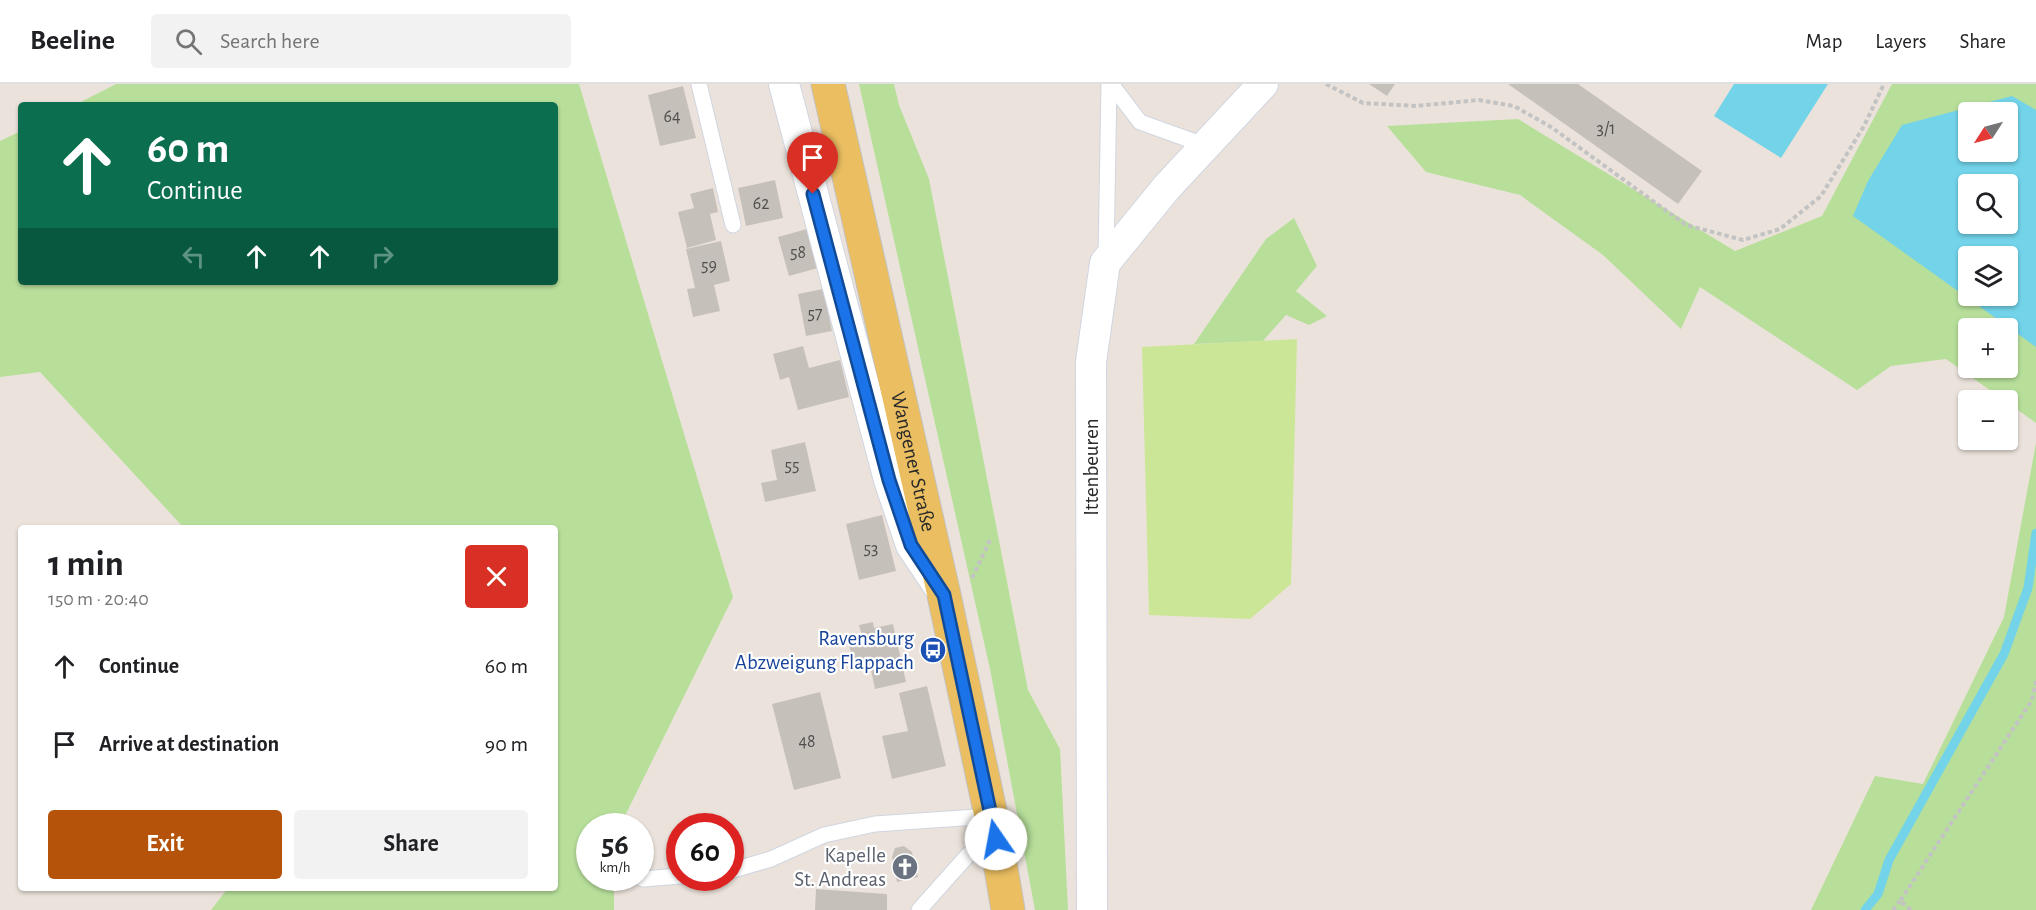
<!DOCTYPE html>
<meta charset="utf-8">
<style>
:root{--surface:#fff;--page:#f2f2f2;--text:#202124;--muted:#757577;--line:#e0e0e0;--accent:#b45309}
body{margin:0;font-family:"Alegreya Sans",sans-serif;background:var(--page);color:var(--text);height:100vh;display:flex;flex-direction:column;font-size:22px;white-space:nowrap}
*{box-sizing:border-box;margin:0}
p{font-size:20px;color:var(--muted)}
.icon{flex:none;width:33px;height:33px;fill:none;stroke:currentColor;stroke-width:2;stroke-linecap:round;stroke-linejoin:round}
.map{position:relative;flex:1;overflow:hidden}
.sheet{position:absolute;left:18px;top:441px;width:540px;height:366px;display:flex;flex-direction:column;background:var(--surface);border-radius:6px;box-shadow:0 2px 4px #0004}
.sheet>*{flex:none}
.guide{position:absolute;left:18px;top:18px;width:540px;height:183px;border-radius:6px;box-shadow:0 2px 4px #0004;background:#0b6e4f;color:#fff;overflow:hidden}
.needle{width:39px;rotate:234deg}
.buttons{position:absolute;left:1958px;top:18px;display:grid;gap:12px}
.buttons a{display:grid;place-items:center;width:60px;height:60px;border-radius:6px;background:var(--surface);box-shadow:0 2px 4px #0004;font-size:30px}
.speed{position:absolute;left:576px;top:729px;display:flex;gap:12px;font-size:30px;font-weight:700;text-align:center}
.speed>*{display:grid;place-content:center;width:78px;height:78px;border-radius:50%;background:var(--surface);box-shadow:0 2px 4px #0004;line-height:1}
.speed small{font-size:15px;font-weight:400}
.speed .limit{border:9px solid #d22;background:#fff;color:#111}
.pin{position:absolute;display:grid;place-items:center;width:51px;height:51px;color:#fff;margin:-62px -26px;border-radius:50% 50% 50% 0;rotate:-45deg;box-shadow:0 0 6px #0007}
.pin .icon{rotate:45deg}
.me{position:absolute;width:66px;margin:-33px;rotate:348deg;stroke-linejoin:round;filter:drop-shadow(0 0 4px #0008)}
.turn{display:flex;align-items:center;gap:21px;height:126px;padding:0 30px;font-size:27px}
.turn .icon{width:78px;height:78px;stroke-width:2.5}
.turn b{display:block;font-size:42px;line-height:51px}
.lanes{display:flex;align-items:center;height:57px;padding:0 30px;background:#0003;justify-content:center;gap:30px;direction:ltr}
.lanes .off{opacity:.35}
.round{display:grid;place-items:center;flex:none;width:63px;height:63px;border-radius:6px;background:var(--page)}
.head{display:flex;align-items:center;justify-content:space-between;height:102px;padding:0 30px}
h1{font-size:36px;font-weight:700;line-height:45px}
.action{display:flex;gap:12px;margin-top:auto;padding:12px 30px}
.action a{flex:1;height:69px;border-radius:6px;background:var(--accent);color:#fff;font-size:24px;font-weight:700;line-height:69px;text-align:center}
.action a+a{background:var(--page);color:var(--text)}
ul{padding:0;list-style:none}
li{display:flex;align-items:center;gap:18px;height:78px;padding:0 30px}
li div{flex:1}
li b{display:block;font-size:22px}
li em{font-style:normal}
header{display:flex;align-items:center;gap:36px;box-sizing:border-box;height:84px;padding:0 30px;background:var(--surface);border-bottom:2px solid var(--line)}
header strong{font-size:28px}
nav{display:flex;gap:33px;margin-inline-start:auto;font-size:21px}
.search{width:420px;height:54px;background:var(--page);display:flex;align-items:center;gap:15px;box-sizing:border-box;padding:0 21px;border-radius:6px;color:var(--muted);font-size:22px}
.map>svg:first-child{display:block}
.green{fill:#b7df9a;fill-rule:evenodd}
.pitch{fill:#cbe696}
.water{fill:#72d3e9;fill-rule:evenodd}
.lines{fill:none;stroke-linecap:round;stroke-linejoin:round}
.stream{stroke:#72d3e9;stroke-width:9}
.building{fill:#c6c0bb}
.service-casing{stroke:#d0d5e1;stroke-width:17}
.minor-casing{stroke:#d0d5e1;stroke-width:32}
.primary-casing{stroke:#c3c3c3;stroke-width:35}
.path{stroke:#c3c3c3;stroke-width:4;stroke-dasharray:4.5 3;stroke-linecap:butt}
.service{stroke:#fff;stroke-width:15}
.minor{stroke:#fff;stroke-width:30}
.primary{stroke:#eabe61;stroke-width:33}
.route-casing{stroke:#114b97;stroke-width:15}
.route{stroke:#1a73e8;stroke-width:10}
.labels{text-anchor:middle;stroke-width:4.5;stroke-linejoin:round;paint-order:stroke}
.number-label{font-size:18px;fill:#504f4e}
.street-label{font-size:21px;fill:#292929;stroke:#fff}
.transit-label{font-size:21px;fill:#164399;stroke:#fff;text-anchor:end}
.worship-label{font-size:21px;fill:#5b616d;stroke:#fff;text-anchor:end}
</style>
<header>
<strong>Beeline</strong>
<div class="search"><svg class="icon" aria-label="search" viewBox="0 0 24 24"><circle cx="10" cy="10" r="6"/><path d="M15 15l6 6"/></svg>Search here</div>
<nav><a>Map</a><a>Layers</a><a>Share</a></nav>
</header>
<div class="map">
<svg width="2036" height="826" viewBox="0 0 2036 826">
<rect width="100%" height="100%" fill="#ebe3db"/>
<g class="green">
<path d="M116 0H579L733 513 620 742H590V794H614V826H211L228 804H555V444H184L40 288 0 293V57L21 47V198H555V21H75Z"/>
<path d="M859 0H894L899 21 929 95 1028 606 1060 665 1068 826H1035L990 585Z"/>
<path d="M1892 0H2036V339L1946 275 1891 282 1857 306 1700 203 1681 245 1603 171 1520 111 1426 88 1387 42 1518 35 1735 167 1822 132ZM1968 28H2007V68H1968ZM1968 100H2007V140H1968ZM1968 172H2007V212H1968ZM1968 244H2007V284H1968Z"/>
<path d="M1294 134 1317 182 1296 207 1327 232 1309 241 1286 231 1263 257 1194 260 1266 155Z"/>
<path d="M2036 359V826H1811L1875 692 1923 700 2004 533Z"/>
</g>
<path class="pitch" d="M1297 255 1291 500 1250 535 1149 531 1142 263Z"/>
<g class="water">
<path d="M1734 0H1828L1781 74 1714 32Z"/>
<path d="M2012 12 2036 26V263L1853 132 1868 97 1902 41ZM1968 28H2007V68H1968ZM1968 100H2007V140H1968ZM1968 172H2007V212H1968Z"/>
</g>
<g class="lines">
<path class="stream" d="M1865 826 1878 810 1889 776 2004 570 2028 504 2036 449"/>
</g>
<g class="building">
<path d="M1369 0H1395L1387 12Z"/>
<path d="M1508 0H1578L1702 87 1678 120Z"/>
<path d="M683 2 696 54 660 62 648 11Z"/>
<path d="M775 96 783 134 746 142 738 104Z"/>
<path d="M713 104 718 128 710 130 716 156 687 164 678 128 694 124 690 110Z"/>
<path d="M807 145 818 184 789 192 778 153Z"/>
<path d="M721 157 730 197 714 201 720 227 693 233 687 205 695 204 686 165Z"/>
<path d="M823 205 832 247 806 252 798 210Z"/>
<path d="M803 262 809 284 840 276 849 313 798 326 789 293 780 296 773 270Z"/>
<path d="M805 358 816 407 765 418 761 399 777 396 771 366Z"/>
<path d="M882 431 896 487 859 496 846 440Z"/>
<path d="M873 538 874 544 893 540 906 598 875 605 870 581 854 584 849 560 863 556 859 541Z"/>
<path d="M927 602 946 682 892 695 882 652 908 647 899 609Z"/>
<path d="M820 608 841 694 794 706 772 620Z"/>
<path d="M904 762 912 768 918 793 897 798 892 773 895 764Z"/>
<path d="M816 805 887 810V826H815Z"/>
</g>
<g class="lines">
<defs>
<g id="service">
<path d="M699 0 733 141"/>
<path d="M1111 0 1140 38 1204 61"/>
<path d="M1106 174 1109 0"/>
<path d="M730 787 771 775 824 751 875 740 991 732"/>
<path d="M643 795 680 792"/>
<path d="M919 826 968 771 996 755"/>
</g>
<g id="minor">
<path d="M784 0 889 396 911 461 941 506"/>
<path d="M1092 826 1091 278 1105 179 1167 103 1263 0"/>
</g>
<g id="primary">
<path id="s1" d="M828 0 944 511 996 755 1008 826"/>
</g>
</defs>
<use href="#service" class="service-casing"/>
<use href="#minor" class="minor-casing"/>
<use href="#primary" class="primary-casing"/>
<g class="path">
<path d="M1326 0 1363 19 1416 22 1479 16 1514 22 1551 43 1686 141 1743 156 1780 145 1821 112 1864 42 1884 0"/>
<path d="M972 494 991 454"/>
<path d="M1893 826 1900 817"/>
<path d="M1911 826 1900 817 2032 616 2036 597"/>
</g>
<use href="#service" class="service"/>
<use href="#minor" class="minor"/>
<use href="#primary" class="primary"/>
</g>
<g class="lines">
<defs>
<path id="route" d="M813 110 889 396 911 461 944 511 996 755"/>
</defs>
<use href="#route" class="route-casing"/>
<use href="#route" class="route"/>
</g>
<defs>
<symbol id="bus-disc" viewBox="-11 -11 22 22"><circle r="9.5" fill="#1a4fb4" stroke="#fff"/><path d="M-5-6H5V4H4V6H2V4H-2V6H-4V4H-5ZM-3.5-4V0h7V-4ZM-3.5 1.2v1.5H-2V1.2ZM2 1.2v1.5H3.5V1.2Z" fill="#fff"/></symbol>
<symbol id="church-disc" viewBox="-11 -11 22 22"><circle r="9.5" fill="#6b7280" stroke="#fff"/><path d="M-1.2-6h2.4v3.5h3.3v2.4h-3.3V6h-2.4V-.1h-3.3v-2.4h3.3Z" fill="#fff"/></symbol>
</defs>
<g fill-rule="evenodd">
<use href="#bus-disc" x="918" y="551" width="30" height="30"/>
<use href="#church-disc" x="890" y="768" width="30" height="30"/>
</g>
<g class="labels">
<g class="number-label">
<text x="672" y="38">64</text>
<text x="1606" y="50">3/1</text>
<text x="761" y="125">62</text>
<text x="798" y="174">58</text>
<text x="709" y="187">59</text>
<text x="815" y="235">57</text>
<text x="792" y="387">55</text>
<text x="871" y="470">53</text>
<text x="807" y="663">48</text>
</g>
<g class="street-label">
<text dy="7" stroke="none"><textPath href="#s1" startOffset="387">Wangener Straße</textPath></text>
<text transform="translate(1091 383) rotate(-90)" y="7">Ittenbeuren</text>
</g>
<g class="transit-label">
<text x="914" y="561">Ravensburg<tspan x="914" dy="24">Abzweigung Flappach</tspan></text>
</g>
<g class="worship-label">
<text x="886" y="778">Kapelle<tspan x="886" dy="24">St. Andreas</tspan></text>
</g>
</g>
</svg>
<div class="buttons">
<a><svg class="needle" viewBox="-14 -14 28 28"><path d="M0-13l5 13h-10z" fill="#e53935"/><path d="M0 13l5-13h-10z" fill="#757577"/></svg></a>
<a><svg class="icon" aria-label="search" viewBox="0 0 24 24"><circle cx="10" cy="10" r="6"/><path d="M15 15l6 6"/></svg></a>
<a><svg class="icon" aria-label="layers" viewBox="0 0 24 24"><path d="M12 4l9 5-9 5-9-5zM3 14l9 5 9-5"/></svg></a>
<a>+</a>
<a>−</a>
</div>
<div class="speed"><div>56<small>km/h</small></div><div class="limit">60</div></div>
<div class="pin" style="left:813px;top:110px;background:#d93025"><svg class="icon" aria-label="arrive" viewBox="0 0 24 24"><path d="M6 21V4h12l-3 4 3 4H6"/></svg></div>
<svg class="me" style="left:996px;top:755px" viewBox="-20 -20 40 40"><circle r="19" fill="#fff"/><path d="M0-13L10 11 0 6-10 11z" fill="#1a73e8"/></svg>
<div class="guide">
<div class="turn"><svg class="icon" aria-label="ahead" viewBox="0 0 24 24"><path d="M12 20V5M6 11l6-6 6 6"/></svg><div><b>60 m</b>Continue</div></div>
<div class="lanes"><svg class="icon off" aria-label="left" viewBox="0 0 24 24"><path d="M17 20v-9H6M10 6l-5 5 5 5"/></svg><svg class="icon" aria-label="ahead" viewBox="0 0 24 24"><path d="M12 20V5M6 11l6-6 6 6"/></svg><svg class="icon" aria-label="ahead" viewBox="0 0 24 24"><path d="M12 20V5M6 11l6-6 6 6"/></svg><svg class="icon off" aria-label="right" viewBox="0 0 24 24"><path d="M7 20v-9h11M14 6l5 5-5 5"/></svg></div>
</div>
<section class="sheet">
<div class="head"><div><h1>1 min</h1><p>150 m · 20:40</p></div><a class="round" style="background:#d93025;color:#fff"><svg class="icon" aria-label="close" viewBox="0 0 24 24"><path d="M6 6l12 12M18 6L6 18"/></svg></a></div>
<ul>
<li><svg class="icon" aria-label="ahead" viewBox="0 0 24 24"><path d="M12 20V5M6 11l6-6 6 6"/></svg><div><b>Continue</b></div><em>60 m</em></li>
<li><svg class="icon" aria-label="arrive" viewBox="0 0 24 24"><path d="M6 21V4h12l-3 4 3 4H6"/></svg><div><b>Arrive at destination</b></div><em>90 m</em></li>
</ul>
<div class="action"><a>Exit</a><a>Share</a></div>
</section>
</div>
